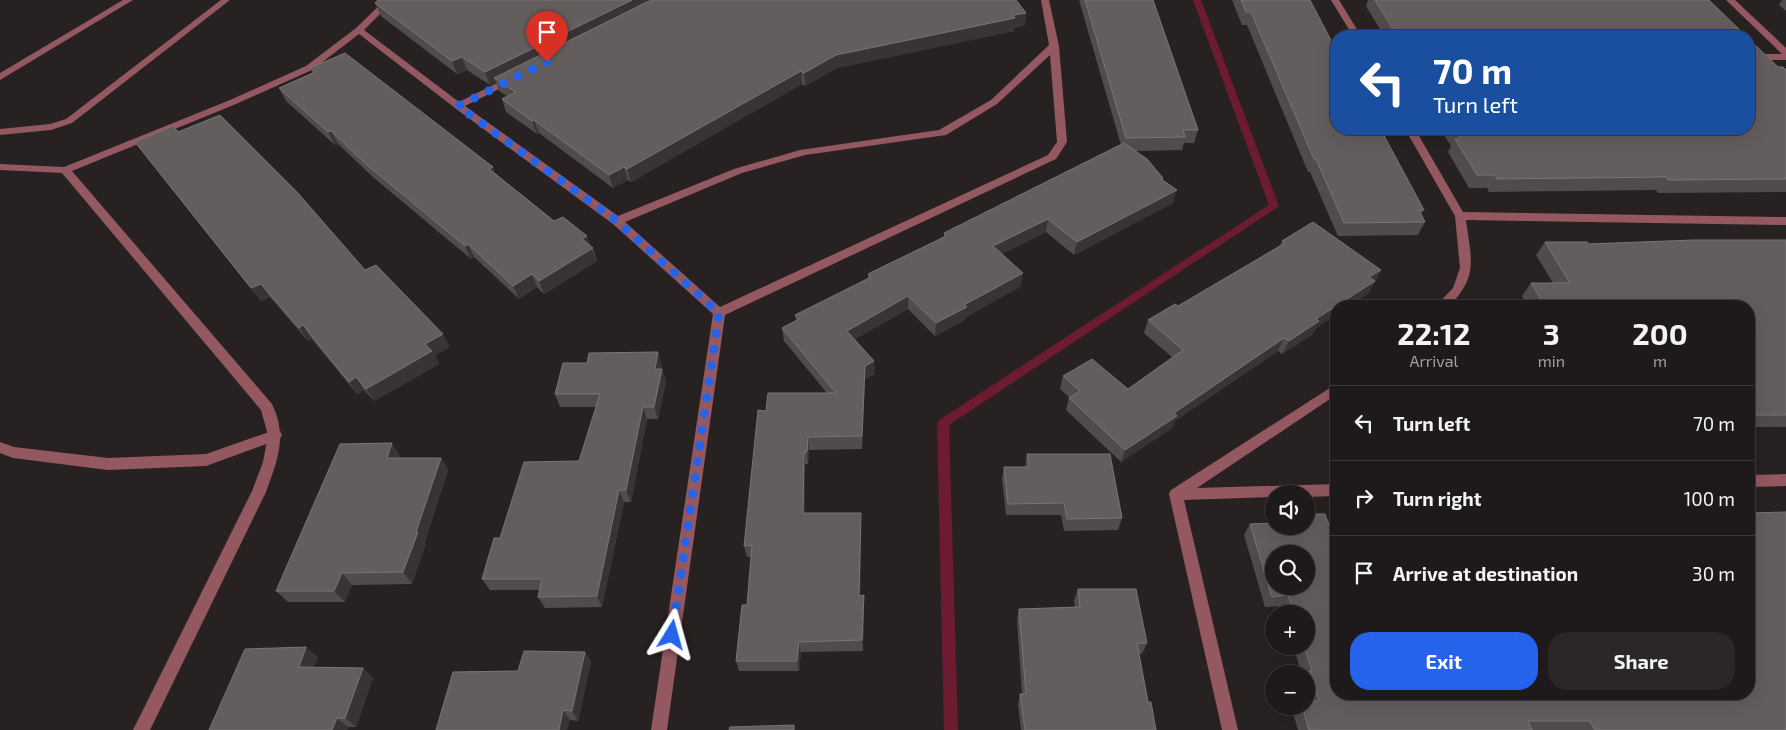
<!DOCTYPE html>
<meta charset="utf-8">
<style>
:root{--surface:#1e191a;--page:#2b2627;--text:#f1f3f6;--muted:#a1a0a2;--line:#3c3839;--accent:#2563eb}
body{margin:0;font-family:"Exo 2",sans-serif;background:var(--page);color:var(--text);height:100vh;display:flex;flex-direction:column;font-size:19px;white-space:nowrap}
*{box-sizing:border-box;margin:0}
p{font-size:16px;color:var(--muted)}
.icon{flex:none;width:28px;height:28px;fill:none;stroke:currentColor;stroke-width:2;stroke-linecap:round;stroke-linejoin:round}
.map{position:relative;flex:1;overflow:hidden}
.drawer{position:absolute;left:1330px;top:300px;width:425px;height:400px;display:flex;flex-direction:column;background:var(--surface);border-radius:20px;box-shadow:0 5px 20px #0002,0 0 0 1px var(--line)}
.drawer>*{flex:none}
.top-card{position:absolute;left:1330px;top:30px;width:425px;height:105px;border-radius:20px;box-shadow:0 5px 20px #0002,0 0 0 1px var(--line);background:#1a4fa0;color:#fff;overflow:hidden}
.fabs{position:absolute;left:1265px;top:485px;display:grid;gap:10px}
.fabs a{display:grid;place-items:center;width:50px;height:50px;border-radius:50%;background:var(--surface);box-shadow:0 5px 20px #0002,0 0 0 1px var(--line);font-size:25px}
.pin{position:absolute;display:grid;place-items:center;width:42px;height:42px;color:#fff;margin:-51px -21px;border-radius:50% 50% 50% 0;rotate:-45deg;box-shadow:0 0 5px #0007}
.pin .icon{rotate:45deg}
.me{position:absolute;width:55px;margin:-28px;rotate:8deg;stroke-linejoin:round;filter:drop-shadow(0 0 4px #0008)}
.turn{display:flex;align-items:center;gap:18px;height:105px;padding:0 20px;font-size:22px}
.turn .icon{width:65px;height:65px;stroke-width:2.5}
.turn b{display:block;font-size:35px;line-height:42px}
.eta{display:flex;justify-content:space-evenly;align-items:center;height:85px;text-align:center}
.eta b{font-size:30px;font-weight:700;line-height:35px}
.button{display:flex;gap:10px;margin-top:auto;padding:10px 20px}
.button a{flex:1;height:58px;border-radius:20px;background:var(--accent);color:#fff;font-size:20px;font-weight:700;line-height:58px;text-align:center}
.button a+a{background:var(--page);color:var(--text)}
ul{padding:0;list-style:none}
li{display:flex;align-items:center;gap:15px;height:75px;padding:0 20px;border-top:1px solid var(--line)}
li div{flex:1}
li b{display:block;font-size:19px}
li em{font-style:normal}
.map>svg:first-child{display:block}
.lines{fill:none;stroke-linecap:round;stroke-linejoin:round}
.stream{fill:#6d1c2f;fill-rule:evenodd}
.lane{fill:#935860;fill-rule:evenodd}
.street{fill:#935860;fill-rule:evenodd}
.wall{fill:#524b4c}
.shaded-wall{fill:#3a3334}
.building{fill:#635d5e;stroke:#7a7474;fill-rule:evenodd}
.route{stroke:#2563eb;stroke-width:9;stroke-dasharray:0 16.2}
</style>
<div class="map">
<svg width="1786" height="730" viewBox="0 0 1786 730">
<rect width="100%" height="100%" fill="#282122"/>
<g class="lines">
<path class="stream" d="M1193 0H1201L1279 206 949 425 958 730H944L937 423 939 420 1269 205Z"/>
<path class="lane" d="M275 430 280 431 282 435 280 439 206 466 108 470 13 458 0 453V442L14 447 108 458 206 454Z"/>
<g class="street">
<path d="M123 0H133L0 80V73Z"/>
<path d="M221 0H230L72 123 51 130 0 135V129L50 124 66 119Z"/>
<path d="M385 0H394L364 30 459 102 509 77H515V81L465 106 618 216 734 169 800 150 939 130 991 100 1049 45 1041 0H1049L1059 46 1067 142 1056 159 725 315 667 730H651L713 314 613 224 455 108 359 34 312 70 236 104 72 171 272 404C288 437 277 461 266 492L150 730H133L252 491 263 462 268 435 261 410 62 173 0 170V164L64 167 230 100 306 66 356 28ZM1050 55 1057 142 1048 155 720 307 625 222 742 173 805 155 946 135 997 104Z"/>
<path d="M1331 0H1339L1361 36H1353Z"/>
<path d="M1726 0H1735L1786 48V60H1749V54H1782Z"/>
<path d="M1405 129H1415L1463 212 1786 217V225L1466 220C1471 259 1479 276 1449 306H1436L1453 288 1460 268 1455 216Z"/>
<path d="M1336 384V395L1197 488 1336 484V496L1306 497V494H1274V497L1184 500 1238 730H1222L1169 494 1171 490Z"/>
<path d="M1786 474V486L1749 487V475Z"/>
</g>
</g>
<g class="wall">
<path d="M1079 0H1153L1198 130 1194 143H1184L1182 150 1136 151 1163 178V180L1173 203 1074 255 1046 232 1002 254 1021 286 966 317 965 320 935 336 908 309 855 339 875 374 865 379 862 449 809 450 808 464H805V513L861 525 860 596 864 595V606L863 651 801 652 799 671H739L736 661 747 605 751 557H747L744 546 766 411 827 393 784 341 782 328 796 321 795 315 868 279V274L944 237V233L1121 145Z"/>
<path d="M1232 0H1310L1336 129 1424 210 1421 214 1425 222 1418 235 1338 236 1310 172H1308L1247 25H1242Z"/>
<path d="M1368 0H1709L1746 36H1384L1366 6Z"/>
<path d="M1782 0H1786V11L1779 5Z"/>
<path d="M648 2 1026 13 1025 25 1014 28V31L837 68 805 86 802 84 631 182 628 180 613 188 539 133 537 134 506 112 502 99 507 96 499 91 496 82 490 85 467 70 457 74 381 16 375 3Z"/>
<path d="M1778 67 1786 70V192L1658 193 1656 190 1489 192 1487 188H1469L1448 152 1451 146 1440 129H1749Z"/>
<path d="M310 68 493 167 495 173 554 221 593 248 597 261 544 294 537 287 519 299 474 257 471 259 374 178 338 144 335 145 286 101 279 88 313 73Z"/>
<path d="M178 132 365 270 450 347 435 355 439 364 374 401 364 390 357 394 311 338 308 341 270 297 261 301 135 142Z"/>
<path d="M1786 240V427H1749V306H1528L1522 296 1531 283H1553L1536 255 1545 242 1589 244Z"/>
<path d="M1282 241 1381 270 1368 294 1336 306V315L1316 328 1313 334 1282 354 1278 351 1175 421 1172 428 1121 462 1066 410 1069 397 1060 389 1063 376 1128 389 1173 358 1144 333 1148 320 1178 306 1280 246Z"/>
<path d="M662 365 661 369H662L666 381 658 419H647L631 502H624L602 607 545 608 538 597 540 590H490L482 579 500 538 579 461 596 407H560L555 394Z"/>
<path d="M1027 454 1122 518 1118 530 1064 531 1061 515H1006L1002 479 1004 467H1025Z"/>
<path d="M400 456 399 458H441L448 470 425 541 426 543 412 584 352 585 345 602H288L276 591Z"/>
<path d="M1272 516 1336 694 1786 730H1298L1292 710 1296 706H1306L1307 701 1306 697V674H1302L1293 646H1306V614H1283L1281 606 1265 607 1244 535 1250 524 1267 523Z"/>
<path d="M1078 589 1147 643 1142 654H1139L1148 702 1156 730H1021L1018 704 1020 694H1022L1017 620 1019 609 1075 607 1074 600Z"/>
<path d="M585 652 591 662 578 721 570 720 518 671Z"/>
<path d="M318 657 314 667 373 678 356 727H348L347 730H209Z"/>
</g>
<g class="shaded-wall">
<path d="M632 0H647L649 6 494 78 496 82 490 85 485 72Z"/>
<path d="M1026 13 1025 25 1014 28V31L837 68 805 86 804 73 836 55Z"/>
<path d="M462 57 467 70 457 74 452 61Z"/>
<path d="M801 71 802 84 631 182 627 169Z"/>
<path d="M534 120 539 133 537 134 532 121Z"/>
<path d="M331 131 338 144 335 145 328 132Z"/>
<path d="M493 167 498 180 489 169Z"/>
<path d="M624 167 628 180 613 188 609 175Z"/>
<path d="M1177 190 1173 203 1074 255 1077 242Z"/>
<path d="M1048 219 1046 232 992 259 993 246Z"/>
<path d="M587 236 597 261 544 294 539 281 582 239Z"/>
<path d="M468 244 474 257 471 259 465 246Z"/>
<path d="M1381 270 1368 294 1349 306H1336V315L1316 328 1313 334 1282 354 1289 341 1369 277Z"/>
<path d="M1023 273 1021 286 966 317 965 320 935 336 936 323 964 305Z"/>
<path d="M532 274 537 287 519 299 513 286Z"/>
<path d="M261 284 270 297 261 301 251 288Z"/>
<path d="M908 296V309L848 343 847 331Z"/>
<path d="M303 325 311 338 308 341 299 328Z"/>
<path d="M443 334 450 347 435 355 439 364 374 401 366 389 425 344Z"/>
<path d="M1284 338 1278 351 1175 421 1172 428 1121 462 1125 450 1174 413Z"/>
<path d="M658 352 662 365 658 382 655 369Z"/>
<path d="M874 361 875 374 865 379 862 449V436L865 366Z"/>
<path d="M662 369 666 381 658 419 654 407Z"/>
<path d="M356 377 364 390 357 394 349 382Z"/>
<path d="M643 407 647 419 631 502 626 490Z"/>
<path d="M808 437 809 450 808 464 807 452Z"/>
<path d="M392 443 400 456 395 470 387 458Z"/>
<path d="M804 452 805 464V525L803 513Z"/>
<path d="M441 458 448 470 425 541 426 543 412 584 403 572Z"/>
<path d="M619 490 624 502 602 607 597 596Z"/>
<path d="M861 513V525L860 606 859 596Z"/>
<path d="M342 573 352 585 345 602 334 591Z"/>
<path d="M864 595V606L863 651 862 640Z"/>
<path d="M799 642 801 652 799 671 797 661Z"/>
<path d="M306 647 318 657 310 677 299 667Z"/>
<path d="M585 652 591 662 578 721 572 711Z"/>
<path d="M363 668 373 678 356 727 345 718Z"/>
<path d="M563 710 570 720 567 730H559Z"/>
<path d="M337 718 348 727 347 730H332Z"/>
</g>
<g class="building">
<path d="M378 0H632L485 72 462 57 452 61 375 3Z"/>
<path d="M651 0H1016L1026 13 1013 15 1015 18 836 55 804 73 801 71 627 169 624 167 609 175 534 120 532 121 502 99 516 92 494 78Z"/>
<path d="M1085 0H1153L1198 130H1183L1185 137 1126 138Z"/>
<path d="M1241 0H1310L1336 50V129H1377L1378 130H1381L1424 210H1419L1425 222 1344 223 1316 159H1314L1251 12H1246Z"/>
<path d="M1375 0H1709L1746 36H1397Z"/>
<path d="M1749 39 1778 67H1783L1786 70V179L1668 180 1666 177 1497 179 1495 175H1477L1455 139H1461L1455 129H1749Z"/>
<path d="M345 53 493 167 489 169 554 221 563 217 587 236 582 239 593 248 539 281 532 274 513 286 468 244 465 246 367 165 331 131 328 132 279 88 315 72 310 68Z"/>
<path d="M220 115 297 192 365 270 376 265 443 334 425 344 432 351 366 389 356 377 349 382 303 325 299 328 261 284 251 288 135 142 173 126 178 132Z"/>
<path d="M1124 143 1147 159 1163 178 1161 179 1177 190 1077 242 1048 219 993 246 1023 273 964 305 967 307 936 323 908 296 847 331 874 361 865 366 862 436 808 437 807 452H804L803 513H861L859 596 864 595 862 640 799 642 797 661H736L742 605H747L752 545 744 546 758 410 766 411 768 393H836L782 328 799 319 795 315 871 277 868 274 946 236 944 233Z"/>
<path d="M1313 222 1381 270 1369 277 1375 281 1316 319 1319 321 1289 341 1284 338 1174 413 1177 416 1125 450 1069 398 1080 391 1063 376 1092 359 1128 389 1183 350 1148 320 1175 304 1178 306 1285 243 1282 241Z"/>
<path d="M1693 240H1786V415H1749V306H1545L1531 283H1570L1545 242H1587L1589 244Z"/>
<path d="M658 352 655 369H662L654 407H643L626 490H619L597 596 538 597 542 579H482L494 538H500L524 462 579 461 600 394H555L563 363H587L589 353Z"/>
<path d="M392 443 387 458H441L416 532H418L403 572 342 573 334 591H276L340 444Z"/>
<path d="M1027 454H1110L1122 518 1067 519 1064 503 1008 504 1004 467H1029Z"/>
<path d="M1786 512V730H1595L1590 721H1528L1532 730H1309L1302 706H1306V701H1319L1309 671H1312L1304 646H1306V614H1294L1288 595 1272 597 1250 524 1274 523V526H1306V514H1325L1336 543V694H1749V513ZM1274 554H1306V586H1274Z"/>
<path d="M1078 589H1136L1147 643H1137L1148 702H1151L1156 730H1025L1020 694H1026L1019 609 1080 607Z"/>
<path d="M306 647 299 667 363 668 345 718H337L332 730H209L245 649Z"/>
<path d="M524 651 585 652 572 711 563 710 559 730H436L453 672 518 671Z"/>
<path d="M794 725V730H729L730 727Z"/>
</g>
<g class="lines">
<path class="route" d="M547 62 458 106 617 221 719 313 672 635"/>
</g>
</svg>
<div class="fabs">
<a><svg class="icon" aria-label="sound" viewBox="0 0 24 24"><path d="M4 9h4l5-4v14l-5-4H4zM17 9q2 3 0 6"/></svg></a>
<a><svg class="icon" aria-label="search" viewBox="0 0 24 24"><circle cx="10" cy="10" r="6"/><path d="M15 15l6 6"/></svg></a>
<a>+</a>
<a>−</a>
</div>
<div class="pin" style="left:547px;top:62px;background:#d93025"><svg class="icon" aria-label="arrive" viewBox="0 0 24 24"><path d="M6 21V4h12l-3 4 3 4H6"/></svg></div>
<svg class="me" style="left:672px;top:635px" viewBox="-20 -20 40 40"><path d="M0-17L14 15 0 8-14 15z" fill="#2563eb" stroke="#fff" stroke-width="4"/></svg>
<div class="top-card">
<div class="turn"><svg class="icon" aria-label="left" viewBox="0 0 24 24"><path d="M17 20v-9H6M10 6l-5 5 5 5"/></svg><div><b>70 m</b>Turn left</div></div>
</div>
<section class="drawer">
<div class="eta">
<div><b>22:12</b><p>Arrival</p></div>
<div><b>3</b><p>min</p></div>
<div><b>200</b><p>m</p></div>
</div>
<ul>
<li><svg class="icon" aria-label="left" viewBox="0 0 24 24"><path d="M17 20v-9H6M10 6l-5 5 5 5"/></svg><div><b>Turn left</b></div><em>70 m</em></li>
<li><svg class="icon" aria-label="right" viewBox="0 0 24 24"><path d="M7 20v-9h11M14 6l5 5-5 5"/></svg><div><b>Turn right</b></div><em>100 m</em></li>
<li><svg class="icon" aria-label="arrive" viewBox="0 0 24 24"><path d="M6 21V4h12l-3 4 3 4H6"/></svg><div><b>Arrive at destination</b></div><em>30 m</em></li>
</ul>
<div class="button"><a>Exit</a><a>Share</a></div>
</section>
</div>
